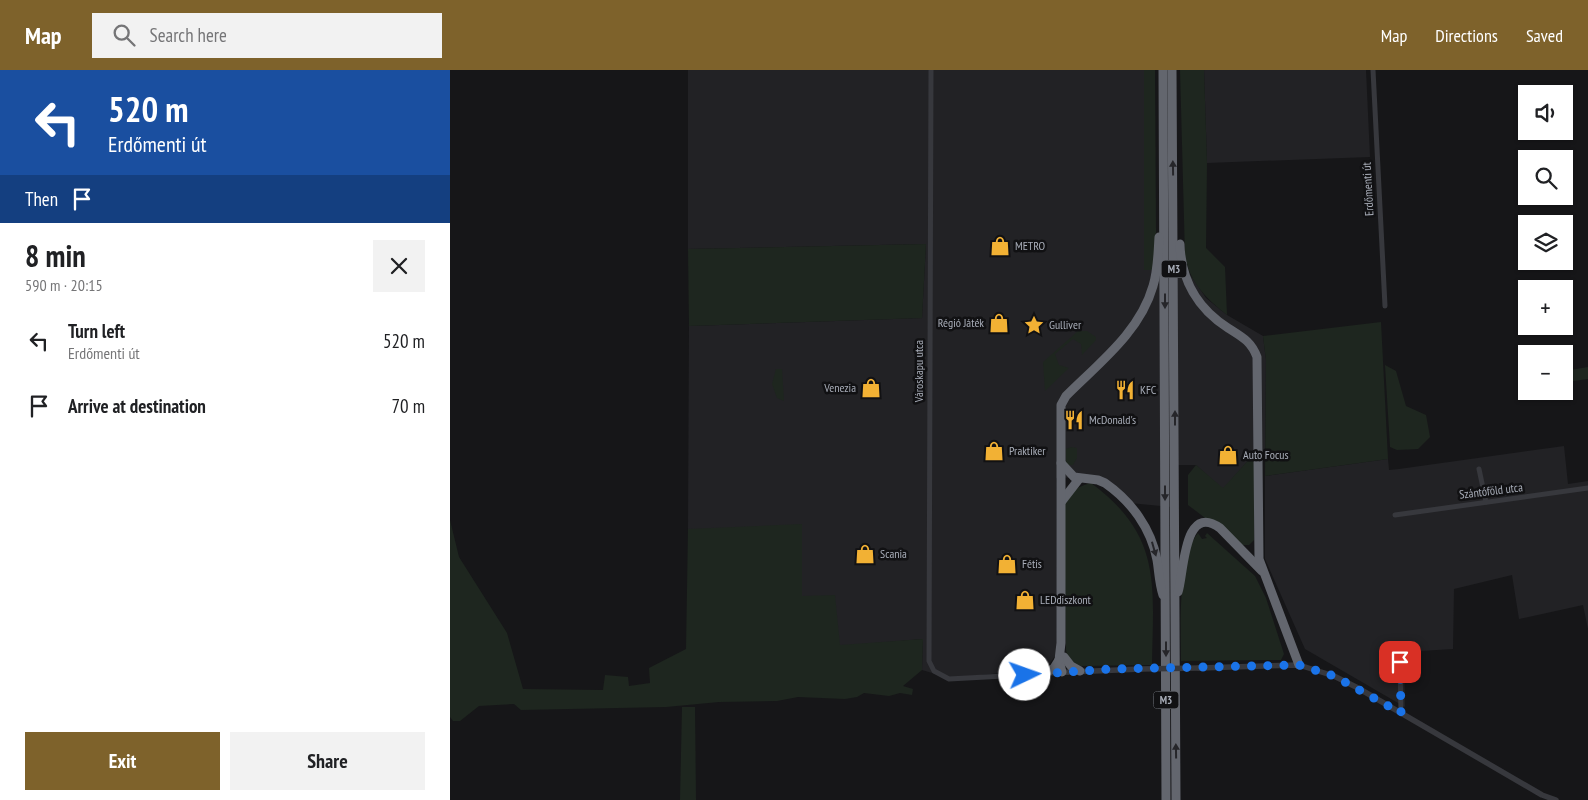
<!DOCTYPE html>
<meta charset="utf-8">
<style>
:root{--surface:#fff;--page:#f2f2f2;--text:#202124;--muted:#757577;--accent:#7e622b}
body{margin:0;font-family:"PT Sans Narrow",sans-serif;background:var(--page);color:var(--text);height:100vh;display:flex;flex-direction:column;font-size:19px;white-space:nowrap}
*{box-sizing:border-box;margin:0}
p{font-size:16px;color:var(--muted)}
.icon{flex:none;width:28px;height:28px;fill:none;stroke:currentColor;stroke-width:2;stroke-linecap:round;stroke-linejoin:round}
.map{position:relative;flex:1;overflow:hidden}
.sheet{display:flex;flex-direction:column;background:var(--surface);width:450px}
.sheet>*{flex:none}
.top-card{background:#1a4fa0;color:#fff;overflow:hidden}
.fabs{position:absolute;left:1068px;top:15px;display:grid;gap:10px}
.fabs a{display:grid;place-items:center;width:55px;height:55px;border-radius:0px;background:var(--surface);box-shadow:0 1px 4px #0004;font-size:25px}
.pin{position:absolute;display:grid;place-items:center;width:42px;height:42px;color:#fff;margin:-21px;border-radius:10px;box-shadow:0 2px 8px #0006}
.me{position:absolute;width:55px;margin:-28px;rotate:87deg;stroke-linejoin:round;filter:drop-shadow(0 0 4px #0008)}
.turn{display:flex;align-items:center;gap:18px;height:105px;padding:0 25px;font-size:22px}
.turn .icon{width:65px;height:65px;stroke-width:2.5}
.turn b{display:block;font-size:35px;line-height:42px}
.then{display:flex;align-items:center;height:48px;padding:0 25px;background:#0003;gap:10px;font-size:19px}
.round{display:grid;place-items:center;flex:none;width:52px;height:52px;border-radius:0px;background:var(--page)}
.summary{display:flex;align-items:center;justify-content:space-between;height:85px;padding:0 25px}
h1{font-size:30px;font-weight:700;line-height:38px}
.button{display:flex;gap:10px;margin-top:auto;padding:10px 25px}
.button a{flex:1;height:58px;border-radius:0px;background:var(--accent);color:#fff;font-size:20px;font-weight:700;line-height:58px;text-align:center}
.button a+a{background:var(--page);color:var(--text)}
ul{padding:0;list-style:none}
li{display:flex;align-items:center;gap:15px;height:65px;padding:0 25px}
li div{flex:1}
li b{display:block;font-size:19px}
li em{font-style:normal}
header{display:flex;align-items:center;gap:30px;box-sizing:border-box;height:70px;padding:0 25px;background:var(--accent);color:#fff}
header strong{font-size:24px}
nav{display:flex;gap:28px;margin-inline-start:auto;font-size:18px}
.search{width:350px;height:45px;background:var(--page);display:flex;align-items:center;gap:12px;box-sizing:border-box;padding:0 18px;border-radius:0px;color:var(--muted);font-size:19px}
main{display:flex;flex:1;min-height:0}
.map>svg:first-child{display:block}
.built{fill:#222225}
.green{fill:#1e261f}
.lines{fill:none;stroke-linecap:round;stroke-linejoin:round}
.minor{stroke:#37383d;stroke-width:5}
.tertiary{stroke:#37383d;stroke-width:5.5}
.motorway{stroke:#63666e;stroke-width:9}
.tertiary-bridge{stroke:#37383d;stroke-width:5.5}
.oneway{fill:#26262a}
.route{stroke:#1a73e8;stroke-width:9;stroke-dasharray:0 16.2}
.labels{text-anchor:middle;stroke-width:5;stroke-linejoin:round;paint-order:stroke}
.shield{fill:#111113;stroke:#7b7e86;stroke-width:1}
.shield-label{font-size:11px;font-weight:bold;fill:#a8adb8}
.street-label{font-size:12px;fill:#a8adb8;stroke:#111113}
.poi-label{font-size:12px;fill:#a8adb8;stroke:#111113;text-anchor:start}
</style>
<header>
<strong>Map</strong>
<div class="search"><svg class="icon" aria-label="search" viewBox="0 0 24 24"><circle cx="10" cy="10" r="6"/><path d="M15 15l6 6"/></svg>Search here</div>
<nav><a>Map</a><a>Directions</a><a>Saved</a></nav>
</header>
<main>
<section class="sheet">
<div class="top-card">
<div class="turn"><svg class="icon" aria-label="left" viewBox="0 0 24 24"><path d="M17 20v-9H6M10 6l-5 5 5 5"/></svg><div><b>520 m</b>Erdőmenti út</div></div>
<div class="then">Then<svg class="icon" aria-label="arrive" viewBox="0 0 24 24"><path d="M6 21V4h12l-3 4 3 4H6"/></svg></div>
</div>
<div class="summary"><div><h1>8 min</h1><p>590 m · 20:15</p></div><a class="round"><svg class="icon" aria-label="close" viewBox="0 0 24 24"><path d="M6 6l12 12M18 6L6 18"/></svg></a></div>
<ul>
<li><svg class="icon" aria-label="left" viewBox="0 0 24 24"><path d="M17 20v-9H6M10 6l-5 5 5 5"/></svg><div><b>Turn left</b><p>Erdőmenti út</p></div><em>520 m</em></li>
<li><svg class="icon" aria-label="arrive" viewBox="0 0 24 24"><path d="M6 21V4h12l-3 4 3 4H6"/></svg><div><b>Arrive at destination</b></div><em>70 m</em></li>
</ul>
<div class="button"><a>Exit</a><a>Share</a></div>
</section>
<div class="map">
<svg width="1138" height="730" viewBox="0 0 1138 730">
<rect width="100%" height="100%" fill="#161618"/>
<g class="built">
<path d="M238 0H694V200H737L756 228 777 245 813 266 816 290 815 385 804 384 773 419 746 395H723L721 437 680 433 641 407 606 408 607 583 596 599 499 608 472 600 473 569 390 576 352 527 238 459 239 256 472 248 476 174 238 179Z"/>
<path d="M754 0H916L920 87 757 93Z"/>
<path d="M1114 376 1118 414 1138 411V559L1133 535 1069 549 1062 505 1004 519 1003 579 954 582 955 637 855 579 815 489V406L938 389 939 400 949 399Z"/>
</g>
<g class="green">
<path d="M694 0H705L706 163 703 200H694Z"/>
<path d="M730 0H754L757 93 756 178 775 197 777 245C756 228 740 213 735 186Z"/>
<path d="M476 174 472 248 239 256 238 179Z"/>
<path d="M931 252 938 389 815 406 816 290 813 266Z"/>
<path d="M628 261H637L646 267V270L632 285 631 274 623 269 605 284 609 295 619 298 595 321 593 292Z"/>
<path d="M935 295 946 301 956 336 976 345 980 367 968 379 947 380 940 377Z"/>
<path d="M1138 297V309L1117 312 1120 300Z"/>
<path d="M326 299H332L334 331 327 328 322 314Z"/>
<path d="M621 377 627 378V388L623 395H616V379Z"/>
<path d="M804 384V470L799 475H791L738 435V405L746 395 773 418Z"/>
<path d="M641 413C713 466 703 516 702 595L630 596 624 595 618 589 616 580 614 436C619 421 627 417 641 413Z"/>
<path d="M0 450 9 487 57 563 73 619 153 620 155 605 178 607 179 616 200 613 199 598 236 579 238 459 352 454V526L385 525 390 575 473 569 472 600 453 616 463 619 462 625 450 623 439 626 414 623 407 627 395 629 348 627 327 631 269 632 216 637 71 640 64 634 29 636 10 651H3L0 647Z"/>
<path d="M748 463 752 469 757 468 755 466 757 463 805 506 816 528 834 584 831 590 731 591C731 558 727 489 748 463Z"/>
<path d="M232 637H245L246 730H230Z"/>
</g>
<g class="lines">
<g class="minor">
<path d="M481 0 479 591 484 601 499 609 594 604"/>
<path d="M923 0 935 236"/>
<path d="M1029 399 1036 432"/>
<path d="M945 445 1138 418"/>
<path d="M950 592 951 643"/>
</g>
<g class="tertiary">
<path d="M749 598 849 595 884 606 908 618 1092 725 1106 730"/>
<path d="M598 603 691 599"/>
</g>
<g class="motorway">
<path d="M713 0 716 730"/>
<path d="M722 0 726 730"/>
<path d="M730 174C731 210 748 239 778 258 792 267 801 271 807 287L809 489 849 595"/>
<path d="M611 393 624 407 648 410 655 413C681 431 701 458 707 490 709 502 709 513 713 525"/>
<path d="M612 431 629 409"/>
<path d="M728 522C734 505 733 431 770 458L812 501"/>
<path d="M614 587 621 596 630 601"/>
<path d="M612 602 609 590 611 573V335L616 326C649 293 690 262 703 216 708 200 708 183 709 167"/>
<path d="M594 604 604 598 609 590"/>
</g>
<path class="tertiary-bridge" d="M691 599 749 598"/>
</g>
<defs><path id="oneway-solid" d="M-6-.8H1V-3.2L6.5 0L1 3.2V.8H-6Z" transform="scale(1.25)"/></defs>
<g class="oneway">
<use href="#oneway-solid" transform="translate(723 98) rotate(-91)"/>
<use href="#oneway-solid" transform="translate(715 231) rotate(90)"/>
<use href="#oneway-solid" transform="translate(725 348) rotate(-90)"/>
<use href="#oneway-solid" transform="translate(715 423) rotate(90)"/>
<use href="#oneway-solid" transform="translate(704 479) rotate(74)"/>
<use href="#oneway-solid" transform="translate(716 579) rotate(90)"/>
<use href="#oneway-solid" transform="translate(726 681) rotate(-91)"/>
</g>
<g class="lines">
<path class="route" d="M575 605 661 599 849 595 884 606 951 643 950 592"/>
</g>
<defs>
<symbol id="shop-bare" viewBox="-9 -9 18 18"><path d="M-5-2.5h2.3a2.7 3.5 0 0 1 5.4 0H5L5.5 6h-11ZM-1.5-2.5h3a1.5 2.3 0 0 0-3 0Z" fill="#f2b134" stroke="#111113" stroke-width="2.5" paint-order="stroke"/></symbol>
<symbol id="sight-bare" viewBox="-9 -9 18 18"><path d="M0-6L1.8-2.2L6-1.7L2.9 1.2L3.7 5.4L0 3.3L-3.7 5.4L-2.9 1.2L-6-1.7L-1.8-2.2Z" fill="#f2b134" stroke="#111113" stroke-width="2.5" paint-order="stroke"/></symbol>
<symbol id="restaurant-bare" viewBox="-9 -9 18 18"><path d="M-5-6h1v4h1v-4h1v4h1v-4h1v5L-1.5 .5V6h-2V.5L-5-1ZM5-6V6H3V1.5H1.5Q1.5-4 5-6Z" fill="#f2b134" stroke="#111113" stroke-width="2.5" paint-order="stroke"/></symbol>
</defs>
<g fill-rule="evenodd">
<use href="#shop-bare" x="536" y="162" width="28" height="28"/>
<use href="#shop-bare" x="535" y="239" width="28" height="28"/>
<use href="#sight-bare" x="570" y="241" width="28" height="28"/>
<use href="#shop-bare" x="407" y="304" width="28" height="28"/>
<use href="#restaurant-bare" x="661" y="306" width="28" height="28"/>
<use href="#restaurant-bare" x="610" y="336" width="28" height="28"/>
<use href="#shop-bare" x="530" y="367" width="28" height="28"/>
<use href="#shop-bare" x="764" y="371" width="28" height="28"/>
<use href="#shop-bare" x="401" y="470" width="28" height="28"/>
<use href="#shop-bare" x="543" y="480" width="28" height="28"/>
<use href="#shop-bare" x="561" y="516" width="28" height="28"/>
</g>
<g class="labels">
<g class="shield">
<rect x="711.5" y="190.5" width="25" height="17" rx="4"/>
<rect x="703.5" y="621.5" width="25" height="17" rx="4"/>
</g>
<g class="shield-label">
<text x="724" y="203">M3</text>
<text x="716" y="634">M3</text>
</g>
<g class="street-label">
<text transform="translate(918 119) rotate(-93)" y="4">Erdőmenti út</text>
<text transform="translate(469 301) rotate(-90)" y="4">Városkapu utca</text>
<text transform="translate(1041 421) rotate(-7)" y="4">Szántóföld utca</text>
</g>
<g class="poi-label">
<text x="565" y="180">METRO</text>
<text x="534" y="257" text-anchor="end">Régió Játék</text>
<text x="599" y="259">Gulliver</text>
<text x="406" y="322" text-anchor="end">Venezia</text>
<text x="690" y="324">KFC</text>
<text x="639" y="354">McDonald's</text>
<text x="559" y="385">Praktiker</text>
<text x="793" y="389">Auto Focus</text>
<text x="430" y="488">Scania</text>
<text x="572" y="498">Fétis</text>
<text x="590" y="534">LEDdiszkont</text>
</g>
</g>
</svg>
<div class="fabs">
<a><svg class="icon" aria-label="sound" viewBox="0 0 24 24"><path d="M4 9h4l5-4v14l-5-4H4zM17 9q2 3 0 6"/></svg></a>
<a><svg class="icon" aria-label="search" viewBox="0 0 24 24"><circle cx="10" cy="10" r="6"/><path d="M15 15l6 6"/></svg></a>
<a><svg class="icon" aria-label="layers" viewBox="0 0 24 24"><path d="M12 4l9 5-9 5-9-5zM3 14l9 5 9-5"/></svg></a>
<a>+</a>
<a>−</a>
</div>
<div class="pin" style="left:950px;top:592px;background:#d93025"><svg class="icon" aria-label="arrive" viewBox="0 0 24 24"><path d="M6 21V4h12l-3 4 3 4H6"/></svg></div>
<svg class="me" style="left:575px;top:605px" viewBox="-20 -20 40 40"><circle r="19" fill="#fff"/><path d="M0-13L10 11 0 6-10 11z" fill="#1a73e8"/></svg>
</div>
</main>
